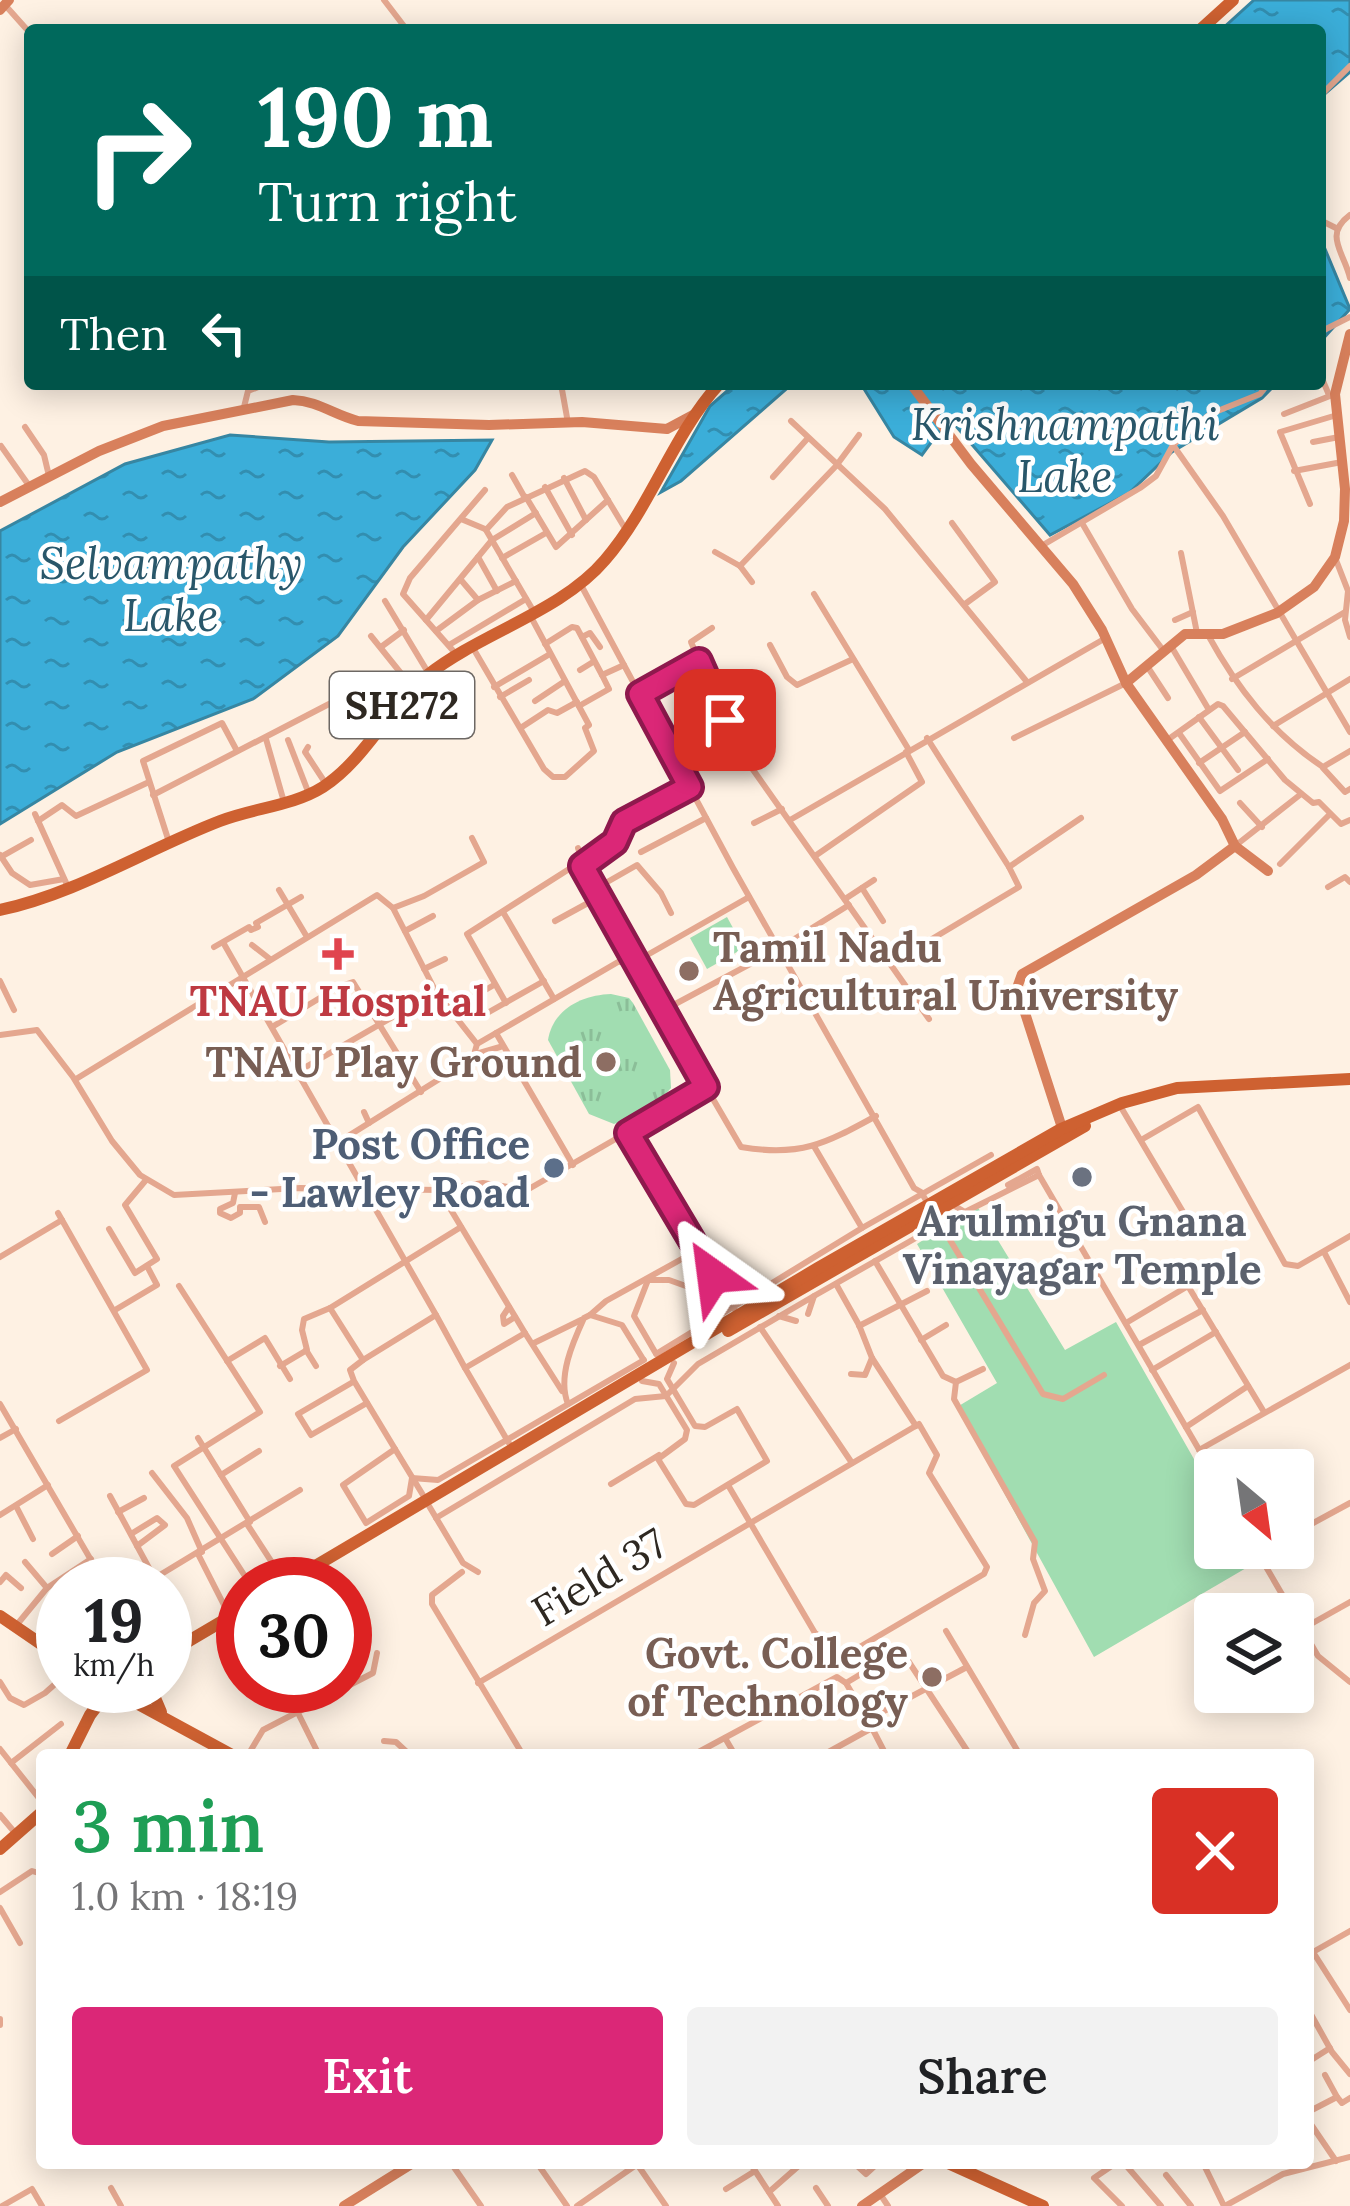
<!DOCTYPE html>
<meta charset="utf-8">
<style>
:root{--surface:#fff;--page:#f2f2f2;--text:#202124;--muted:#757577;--accent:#db2777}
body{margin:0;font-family:Lora,serif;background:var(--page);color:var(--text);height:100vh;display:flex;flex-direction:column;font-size:45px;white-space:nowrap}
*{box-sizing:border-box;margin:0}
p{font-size:39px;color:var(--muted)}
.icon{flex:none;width:66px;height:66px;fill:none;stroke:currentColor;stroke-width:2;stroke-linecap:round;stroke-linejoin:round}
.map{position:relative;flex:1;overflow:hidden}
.sheet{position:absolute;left:36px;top:1749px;width:1278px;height:420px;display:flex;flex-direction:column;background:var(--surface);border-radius:12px;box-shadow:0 6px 30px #0003}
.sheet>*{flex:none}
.top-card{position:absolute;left:24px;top:24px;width:1302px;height:366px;border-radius:12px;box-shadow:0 6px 30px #0003;background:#00695c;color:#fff;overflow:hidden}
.needle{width:78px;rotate:151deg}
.controls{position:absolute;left:1194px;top:1449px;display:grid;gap:24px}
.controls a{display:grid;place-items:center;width:120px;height:120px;border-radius:12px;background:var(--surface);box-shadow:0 6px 30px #0003;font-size:60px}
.speed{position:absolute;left:36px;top:1557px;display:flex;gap:24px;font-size:60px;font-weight:700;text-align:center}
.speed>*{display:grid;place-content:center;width:156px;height:156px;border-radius:50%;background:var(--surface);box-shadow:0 6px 30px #0003;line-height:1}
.speed small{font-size:30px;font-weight:400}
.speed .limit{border:18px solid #d22;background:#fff;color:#111}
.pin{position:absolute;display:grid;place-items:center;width:102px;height:102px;color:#fff;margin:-51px;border-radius:24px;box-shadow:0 6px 18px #0006}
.me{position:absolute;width:132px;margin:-66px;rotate:329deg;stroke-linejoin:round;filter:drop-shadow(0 0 9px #0008)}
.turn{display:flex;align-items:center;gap:42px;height:252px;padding:0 36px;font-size:54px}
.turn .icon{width:156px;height:156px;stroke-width:2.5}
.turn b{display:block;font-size:84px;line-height:102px}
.then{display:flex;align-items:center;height:114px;padding:0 36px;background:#0003;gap:24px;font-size:45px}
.round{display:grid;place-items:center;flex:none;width:126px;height:126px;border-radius:12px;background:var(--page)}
.head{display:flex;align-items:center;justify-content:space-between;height:204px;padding:0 36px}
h1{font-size:72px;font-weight:600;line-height:90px;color:#1e9e55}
.cta{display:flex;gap:24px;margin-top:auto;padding:24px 36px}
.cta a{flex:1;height:138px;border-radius:12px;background:var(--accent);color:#fff;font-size:48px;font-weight:600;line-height:138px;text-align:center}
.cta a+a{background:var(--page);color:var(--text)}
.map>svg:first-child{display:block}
.grass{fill:url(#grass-tufts)}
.garden{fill:#a1ddb1}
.water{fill:url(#water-ripples);stroke:#3786a2;stroke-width:3}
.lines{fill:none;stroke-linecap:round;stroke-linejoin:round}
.street{stroke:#e4a78f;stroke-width:6}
.secondary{stroke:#d8805c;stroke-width:10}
.primary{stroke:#ce6131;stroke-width:12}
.route-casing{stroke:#8e194d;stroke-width:30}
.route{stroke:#db2777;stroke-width:21}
.health-dot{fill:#e0444e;stroke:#fff;stroke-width:4.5}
.education-dot{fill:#8d6e63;stroke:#fff;stroke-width:4.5}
.service-dot{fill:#5c6f8a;stroke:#fff;stroke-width:4.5}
.worship-dot{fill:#6b7280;stroke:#fff;stroke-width:4.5}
.labels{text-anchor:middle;stroke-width:9;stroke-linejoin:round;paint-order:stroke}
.shield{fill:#fff;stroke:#6d6864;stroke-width:3}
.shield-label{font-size:39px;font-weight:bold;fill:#2e2821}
.education-label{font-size:42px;font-weight:bold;fill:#785e54;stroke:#fff;text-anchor:end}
.health-label{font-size:42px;font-weight:bold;fill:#be3a42;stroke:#fff}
.service-label{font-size:42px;font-weight:bold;fill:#4e5e75;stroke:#fff;text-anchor:end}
.worship-label{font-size:42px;font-weight:bold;fill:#5b616d;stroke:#fff}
.street-label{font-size:42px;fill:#2e2821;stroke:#fff}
.water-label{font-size:45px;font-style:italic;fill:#29576a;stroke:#fff}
</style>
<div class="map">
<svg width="1350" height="2206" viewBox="0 0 1350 2206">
<defs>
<pattern id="grass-tufts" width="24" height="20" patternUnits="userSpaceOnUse" patternTransform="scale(3)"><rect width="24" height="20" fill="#a1ddb1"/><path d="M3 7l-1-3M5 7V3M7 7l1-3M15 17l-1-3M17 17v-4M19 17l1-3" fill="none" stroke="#8bbe98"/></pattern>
<pattern id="water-ripples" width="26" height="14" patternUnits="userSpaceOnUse" patternTransform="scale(3)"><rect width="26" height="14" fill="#3baed9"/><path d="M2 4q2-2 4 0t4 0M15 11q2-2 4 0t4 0" fill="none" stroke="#328eb0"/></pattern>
</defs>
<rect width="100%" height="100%" fill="#fef1e3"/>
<path class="grass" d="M611 994 629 998 633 1003 670 1070 671 1088 653 1108 614 1124 589 1114 548 1040C553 1009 582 995 611 994Z"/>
<g class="garden">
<path d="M727 917 744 948 707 969 690 938Z"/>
<path d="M977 1206 1065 1350 1116 1322 1215 1496V1548H1244L1253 1564 1094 1657 957 1407 997 1383 917 1244Z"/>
</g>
<g class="water">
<path d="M1254 0H1350V72L1320 98V30H1221Z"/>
<path d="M1320 237 1350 309 1320 342Z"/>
<path d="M735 384H792L681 481 661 492 710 406Z"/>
<path d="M861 384H1276L1262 398 1172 452 1129 493 1050 535 949 418 922 455 894 437Z"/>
<path d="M230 435 329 442 492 440 475 470 403 547 338 636 253 699 117 752 0 824V531L125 464Z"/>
</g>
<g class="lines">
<g class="street">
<path d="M384 0 407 30"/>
<path d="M5 5 30 33"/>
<path d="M1320 96 1350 66"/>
<path d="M1350 215C1323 235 1344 252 1350 278"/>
<path d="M1320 220 1336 228"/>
<path d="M1320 332 1350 317"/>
<path d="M1320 374 1329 395"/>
<path d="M561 384 568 423"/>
<path d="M244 407 248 391 266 384"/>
<path d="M1284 414 1335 394"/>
<path d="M791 421 885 509 1027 682"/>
<path d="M25 427 44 455 49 476"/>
<path d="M1313 442 1339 437"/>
<path d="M1173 445 1223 516 1350 732"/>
<path d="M1 446 30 487"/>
<path d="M1294 471 1342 462"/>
<path d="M512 475 525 498"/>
<path d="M773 477 808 438"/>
<path d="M564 478 586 520"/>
<path d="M545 487 572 535"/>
<path d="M526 497 556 547 608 500"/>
<path d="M1310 504 1280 432 1337 415"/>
<path d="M461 519 485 529"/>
<path d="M952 523 995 582 965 604"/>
<path d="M1082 523 1132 609 1163 650"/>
<path d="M1043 545 1140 488 1156 476 1173 445 1210 414 1260 394 1268 384"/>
<path d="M715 552 740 566 752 582"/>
<path d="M1181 553 1197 633"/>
<path d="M478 557 497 591"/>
<path d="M502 558 546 533"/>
<path d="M1336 560 1348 591 1345 620 1350 637"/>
<path d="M740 566 836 466 859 435"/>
<path d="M461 580 478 600"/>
<path d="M581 585 733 868 914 1188 921 1192 1043 1394 1063 1399 1104 1375"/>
<path d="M814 594 909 750"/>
<path d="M385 601 429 674"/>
<path d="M534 612 486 530 507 507 585 471 594 477 626 530"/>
<path d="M426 620 492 540 536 513"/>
<path d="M1175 620 1193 612"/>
<path d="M712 628 691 642 725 720"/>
<path d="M436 631 478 600 516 581"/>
<path d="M1208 635C1237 688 1272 733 1323 767L1350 751"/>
<path d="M371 636 412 687"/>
<path d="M582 637 590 633 600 647"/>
<path d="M545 644 572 627 577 628 602 675"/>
<path d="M449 645 526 599"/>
<path d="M770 645 787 677 797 685 853 659"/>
<path d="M1171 646 1209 710"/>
<path d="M381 647 404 630"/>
<path d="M473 648 544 769 553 777H565L594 751 585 728 589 725 531 617"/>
<path d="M456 654 403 594 410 578 485 490"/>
<path d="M1147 666 1168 698"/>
<path d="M580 670 593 662"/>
<path d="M1232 679 1345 612"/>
<path d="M494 687 550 654"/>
<path d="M640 693 699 661"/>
<path d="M500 697 529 680"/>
<path d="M535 701 565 681"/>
<path d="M579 706 609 689 602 675 624 665"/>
<path d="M1199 717 1238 770"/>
<path d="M1273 726 1350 679"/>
<path d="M522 727 548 710 557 713 577 702"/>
<path d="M703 733 720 723 929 1019"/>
<path d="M1179 733 1220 791 1268 759"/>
<path d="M927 738 1009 867"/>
<path d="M1014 738 1126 683"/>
<path d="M266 739 284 802"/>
<path d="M288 740 309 794"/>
<path d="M1166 741 1218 704 1223 706 1285 780 1313 803 1319 802 1341 824 1350 820"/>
<path d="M308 747 305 752 326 784"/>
<path d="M1199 763 1245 732"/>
<path d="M1323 768 1345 792 1350 789"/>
<path d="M153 795 329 704"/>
<path d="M1240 803 1262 827"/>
<path d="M35 814 68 887"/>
<path d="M790 820 1104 639"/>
<path d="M38 821 62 805 76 816 149 782"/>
<path d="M754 823 782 809"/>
<path d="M169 842 143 761 222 723 237 751"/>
<path d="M1235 846 1301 794"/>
<path d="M641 852 706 818"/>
<path d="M0 855 12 873 30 885 64 879"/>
<path d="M815 856 922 782 906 752"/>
<path d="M1 857 31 840"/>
<path d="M1280 864 1330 814"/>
<path d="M582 866 615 843 624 822 690 786"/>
<path d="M1328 887 1345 877 1350 882"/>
<path d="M862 888 883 921"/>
<path d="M595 889 637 865 661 893 671 913"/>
<path d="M279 890 307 937"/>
<path d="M845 899 874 880"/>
<path d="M393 908 424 896 484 862 472 838"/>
<path d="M503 912 554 999"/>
<path d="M555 921 599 897"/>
<path d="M405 931 433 916"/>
<path d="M224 944 436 1315"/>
<path d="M252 945 270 959"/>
<path d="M214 947 249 927 251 930 258 927 256 923 301 897"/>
<path d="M890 964 1019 887 1009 867 1081 818"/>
<path d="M424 969 445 959"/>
<path d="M0 981 14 1010"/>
<path d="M506 1003 467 934 577 864 581 857 578 848"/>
<path d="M450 1010 494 985"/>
<path d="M664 1010 635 962 749 897"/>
<path d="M489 1012 544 981"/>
<path d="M272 1027 338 987 353 982 421 1092"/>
<path d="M0 1035 37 1030 73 1077 112 1141 140 1175 174 1195 300 1188 439 1190 483 1183 527 1190 706 1087 741 1147C800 1157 825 1144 876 1116"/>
<path d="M476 1054 500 1047"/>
<path d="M297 1072 436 992"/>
<path d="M76 1079 377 895 393 908 436 992 477 1044 496 1033"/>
<path d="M706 1087 664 1010 780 948 849 905"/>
<path d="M1122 1109 1189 1222"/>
<path d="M364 1112 369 1123"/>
<path d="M628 1133 735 1310"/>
<path d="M1141 1140 1198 1107 1285 1264 1298 1266 1350 1236"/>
<path d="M337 1143 473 1058 477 1044"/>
<path d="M815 1148 862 1228 991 1155"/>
<path d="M573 1165 496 1033 618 962H635L579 861"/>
<path d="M1039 1175 1215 1477"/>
<path d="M1008 1185 1037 1169 1039 1175"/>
<path d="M439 1190 525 1333 465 1368 513 1450"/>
<path d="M235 1193 233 1203 220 1209V1213L231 1218 240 1213V1207"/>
<path d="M953 1205 965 1212 1039 1175"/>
<path d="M241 1207H259L265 1222"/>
<path d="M58 1213 147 1370 59 1421"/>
<path d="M461 1227 330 1308 363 1360 350 1370 354 1381 395 1449 343 1485 366 1523 409 1496 412 1478 438 1480 644 1360"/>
<path d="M109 1229 135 1273 157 1259 125 1205 146 1180"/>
<path d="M1324 1252 1350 1302"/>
<path d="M0 1257 62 1220"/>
<path d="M875 1261 943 1376 956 1382 954 1399 1035 1542 1033 1559 1045 1591 1034 1603 1025 1635"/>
<path d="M836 1284 859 1325 872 1358 916 1426"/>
<path d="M179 1286 260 1412 174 1466 250 1584"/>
<path d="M814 1296 928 1231 934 1226 929 1215"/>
<path d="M509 1307 503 1316 504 1324 515 1317"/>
<path d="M115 1310 157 1285 147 1266"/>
<path d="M590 1315 606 1301 698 1250"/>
<path d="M779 1316 796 1321"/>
<path d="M1126 1323 1188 1286 1264 1412"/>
<path d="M859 1326 927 1291"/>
<path d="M760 1327 852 1463"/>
<path d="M525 1333 562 1391"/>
<path d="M921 1340 946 1325"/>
<path d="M534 1343 581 1320"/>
<path d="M1139 1345 1203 1310"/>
<path d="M306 1350 316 1366"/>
<path d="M655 1352 634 1316 648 1280H669L725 1300"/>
<path d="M656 1354 862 1228"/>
<path d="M363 1360 436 1315 465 1368"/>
<path d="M227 1361 265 1338 290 1379"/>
<path d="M280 1366 307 1350 302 1330 304 1319 330 1308"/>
<path d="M1152 1370 1216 1332"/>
<path d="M851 1374 865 1375 872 1358"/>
<path d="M642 1381 659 1384 687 1430 685 1439 658 1459 686 1504 694 1505 767 1461 737 1409 705 1427 695 1426 667 1379 674 1363"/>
<path d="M353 1382 298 1414 311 1435 367 1403"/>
<path d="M956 1382 983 1369"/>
<path d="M0 1404 105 1584"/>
<path d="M568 1404C557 1377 573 1342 584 1318L590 1315 622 1325 643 1359"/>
<path d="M1186 1427 1248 1386"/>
<path d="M0 1438 16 1429"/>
<path d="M198 1438 250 1522"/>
<path d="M395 1449 426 1500"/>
<path d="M1199 1450 1350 1365"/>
<path d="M152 1473 187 1518 202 1552"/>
<path d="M221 1475 259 1451"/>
<path d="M611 1484 659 1455"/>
<path d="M110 1496 155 1579"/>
<path d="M16 1506 33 1539"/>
<path d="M429 1506 463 1563 478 1572"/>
<path d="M118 1512 144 1498"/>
<path d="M0 1515 48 1485"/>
<path d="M436 1518 635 1399 666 1396 698 1364 814 1296 808 1314"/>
<path d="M247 1524 284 1581"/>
<path d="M131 1534 157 1518 165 1525 137 1546"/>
<path d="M1293 1534 1350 1503"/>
<path d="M1255 1548 1318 1656 1350 1682"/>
<path d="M52 1554 78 1536"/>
<path d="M198 1554 229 1615"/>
<path d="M25 1562 47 1588"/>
<path d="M462 1572 432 1595V1604L523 1755"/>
<path d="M0 1582 6 1575 21 1588"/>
<path d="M145 1584 300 1490"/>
<path d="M165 1615 180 1644"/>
<path d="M15 1627 47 1588 91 1559"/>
<path d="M1302 1629 1350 1602"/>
<path d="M946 1631 1020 1755"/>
<path d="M44 1643 63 1632"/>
<path d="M0 1682 10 1698 24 1705 45 1693 63 1677"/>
<path d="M478 1683 919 1424 937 1455 929 1473 987 1567 984 1574 846 1655 815 1633 728 1485"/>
<path d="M846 1683 891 1656 903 1653 970 1755"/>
<path d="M299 1715 319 1755"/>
<path d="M867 1720 967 1667"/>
<path d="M725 1738 735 1755"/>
<path d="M384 1741 396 1742 410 1755"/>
<path d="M0 1749 42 1802"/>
<path d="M248 1755 263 1730 373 1673 377 1653"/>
<path d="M693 1755 837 1677 846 1683 872 1728"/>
<path d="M823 1755 872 1728 886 1755"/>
<path d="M11 1763 61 1724"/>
<path d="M0 1815 16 1834"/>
<path d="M0 1892 32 1871 42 1874"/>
<path d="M0 1908 20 1943"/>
<path d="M1350 1931 1313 1952 1350 2010"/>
<path d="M1308 2009 1332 2052 1350 2074"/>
<path d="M0 2019V2025"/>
<path d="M1308 2062 1330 2048"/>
<path d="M1337 2097 1342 2103 1350 2098"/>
<path d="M1308 2112 1337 2097 1325 2075"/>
<path d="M1308 2120 1336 2161"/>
<path d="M451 2163 481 2206"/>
<path d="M537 2163 567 2206"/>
<path d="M750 2163 778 2206"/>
<path d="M854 2163 866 2174 878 2163"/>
<path d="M1116 2163 1094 2178 1122 2206"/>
<path d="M1124 2163 1161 2206"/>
<path d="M1203 2163 1224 2206"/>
<path d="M637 2164 666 2206"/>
<path d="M1166 2175 1191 2206"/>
<path d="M111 2188 121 2206"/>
<path d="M816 2188 828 2206"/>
<path d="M726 2189 755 2171"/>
<path d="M769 2192 802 2163"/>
<path d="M880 2194 888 2206"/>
<path d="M2 2206 32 2189 42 2206"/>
<path d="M577 2206 639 2163"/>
<path d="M1225 2206 1283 2174 1350 2157"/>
</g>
<g class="secondary">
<path d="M0 10 9 0"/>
<path d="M911 384 971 464 1073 584 1102 630 1126 683 1222 819 1235 846 1268 871"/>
<path d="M0 502 99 451 163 426 293 400C318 401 334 415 358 421L489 425 582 422 667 429 695 414"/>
<path d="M1126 683 1185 634H1223L1277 613 1314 587 1335 557 1344 521 1345 489 1335 394 1350 334"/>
<path d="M1064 1134 1017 988 1022 974 1196 875 1235 846"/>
<path d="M344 2206 413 2163"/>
<path d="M862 2206 924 2163"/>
</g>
<g class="primary">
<path d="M1200 30 1233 0"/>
<path d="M0 910C76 894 147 849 220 821 253 808 293 806 323 787 367 758 389 706 429 674 481 633 562 611 605 560 651 507 672 436 719 384"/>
<path d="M728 1331 1085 1126"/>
<path d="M285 1584 818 1268 1061 1129 1122 1103 1177 1088 1350 1079"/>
<path d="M0 1616 63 1659"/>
<path d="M165 1655 243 1609"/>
<path d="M105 1686 232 1755"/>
<path d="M150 1686 161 1712"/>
<path d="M70 1755 90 1715 112 1686"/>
<path d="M0 1849 42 1812"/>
<path d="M948 2163 1043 2206"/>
</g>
</g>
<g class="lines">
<defs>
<path id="route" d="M713 1276 628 1133 706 1087 582 866 615 842 624 822 690 787 640 694 699 661 725 720"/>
</defs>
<use href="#route" class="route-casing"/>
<use href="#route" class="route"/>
</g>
<path class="health-dot" d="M332 936h12v12h12v12h-12v12h-12v-12h-12v-12h12z"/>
<g class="education-dot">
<circle cx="689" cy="971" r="12"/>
<circle cx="606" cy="1062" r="12"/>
<circle cx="932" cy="1677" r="12"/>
</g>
<circle class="service-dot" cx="554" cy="1168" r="12"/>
<circle class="worship-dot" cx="1082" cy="1177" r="12"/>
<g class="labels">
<rect class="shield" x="330" y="672" width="144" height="66" rx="9"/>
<g class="shield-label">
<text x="402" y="719">SH272</text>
</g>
<g class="education-label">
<text x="713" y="962" text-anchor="start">Tamil Nadu<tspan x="713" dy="48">Agricultural University</tspan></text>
<text x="582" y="1077">TNAU Play Ground</text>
<text x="908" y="1668">Govt. College<tspan x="908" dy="48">of Technology</tspan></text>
</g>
<g class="health-label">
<text x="338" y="1016">TNAU Hospital</text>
</g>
<g class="service-label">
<text x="530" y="1159">Post Office<tspan x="530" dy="48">- Lawley Road</tspan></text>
</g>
<g class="worship-label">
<text x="1082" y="1236">Arulmigu Gnana<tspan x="1082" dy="48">Vinayagar Temple</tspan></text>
</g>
<g class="street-label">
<text transform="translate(599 1577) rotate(-31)" y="15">Field 37</text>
</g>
<g class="water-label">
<text x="1065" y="440">Krishnampathi<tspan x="1065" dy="52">Lake</tspan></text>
<text x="171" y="579">Selvampathy<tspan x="171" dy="52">Lake</tspan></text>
</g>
</g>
</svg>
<div class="controls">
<a><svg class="needle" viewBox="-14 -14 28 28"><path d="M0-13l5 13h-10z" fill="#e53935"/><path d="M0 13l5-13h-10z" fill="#757577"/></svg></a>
<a><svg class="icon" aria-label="layers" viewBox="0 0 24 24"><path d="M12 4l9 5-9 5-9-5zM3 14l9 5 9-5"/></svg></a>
</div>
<div class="speed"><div>19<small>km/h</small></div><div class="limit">30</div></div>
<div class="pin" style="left:725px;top:720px;background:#d93025"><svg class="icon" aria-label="arrive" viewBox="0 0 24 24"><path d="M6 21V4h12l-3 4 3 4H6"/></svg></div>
<svg class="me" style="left:713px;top:1276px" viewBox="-20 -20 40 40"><path d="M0-17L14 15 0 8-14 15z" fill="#db2777" stroke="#fff" stroke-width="4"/></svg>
<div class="top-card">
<div class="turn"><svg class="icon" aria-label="right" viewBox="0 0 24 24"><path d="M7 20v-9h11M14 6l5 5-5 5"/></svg><div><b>190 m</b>Turn right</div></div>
<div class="then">Then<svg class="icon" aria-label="left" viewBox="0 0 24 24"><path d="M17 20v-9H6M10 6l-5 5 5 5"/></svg></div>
</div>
<section class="sheet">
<div class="head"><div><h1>3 min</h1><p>1.0 km · 18:19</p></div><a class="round" style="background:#d93025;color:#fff"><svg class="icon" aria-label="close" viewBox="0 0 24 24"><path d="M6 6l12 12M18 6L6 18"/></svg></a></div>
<div class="cta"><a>Exit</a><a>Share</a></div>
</section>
</div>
